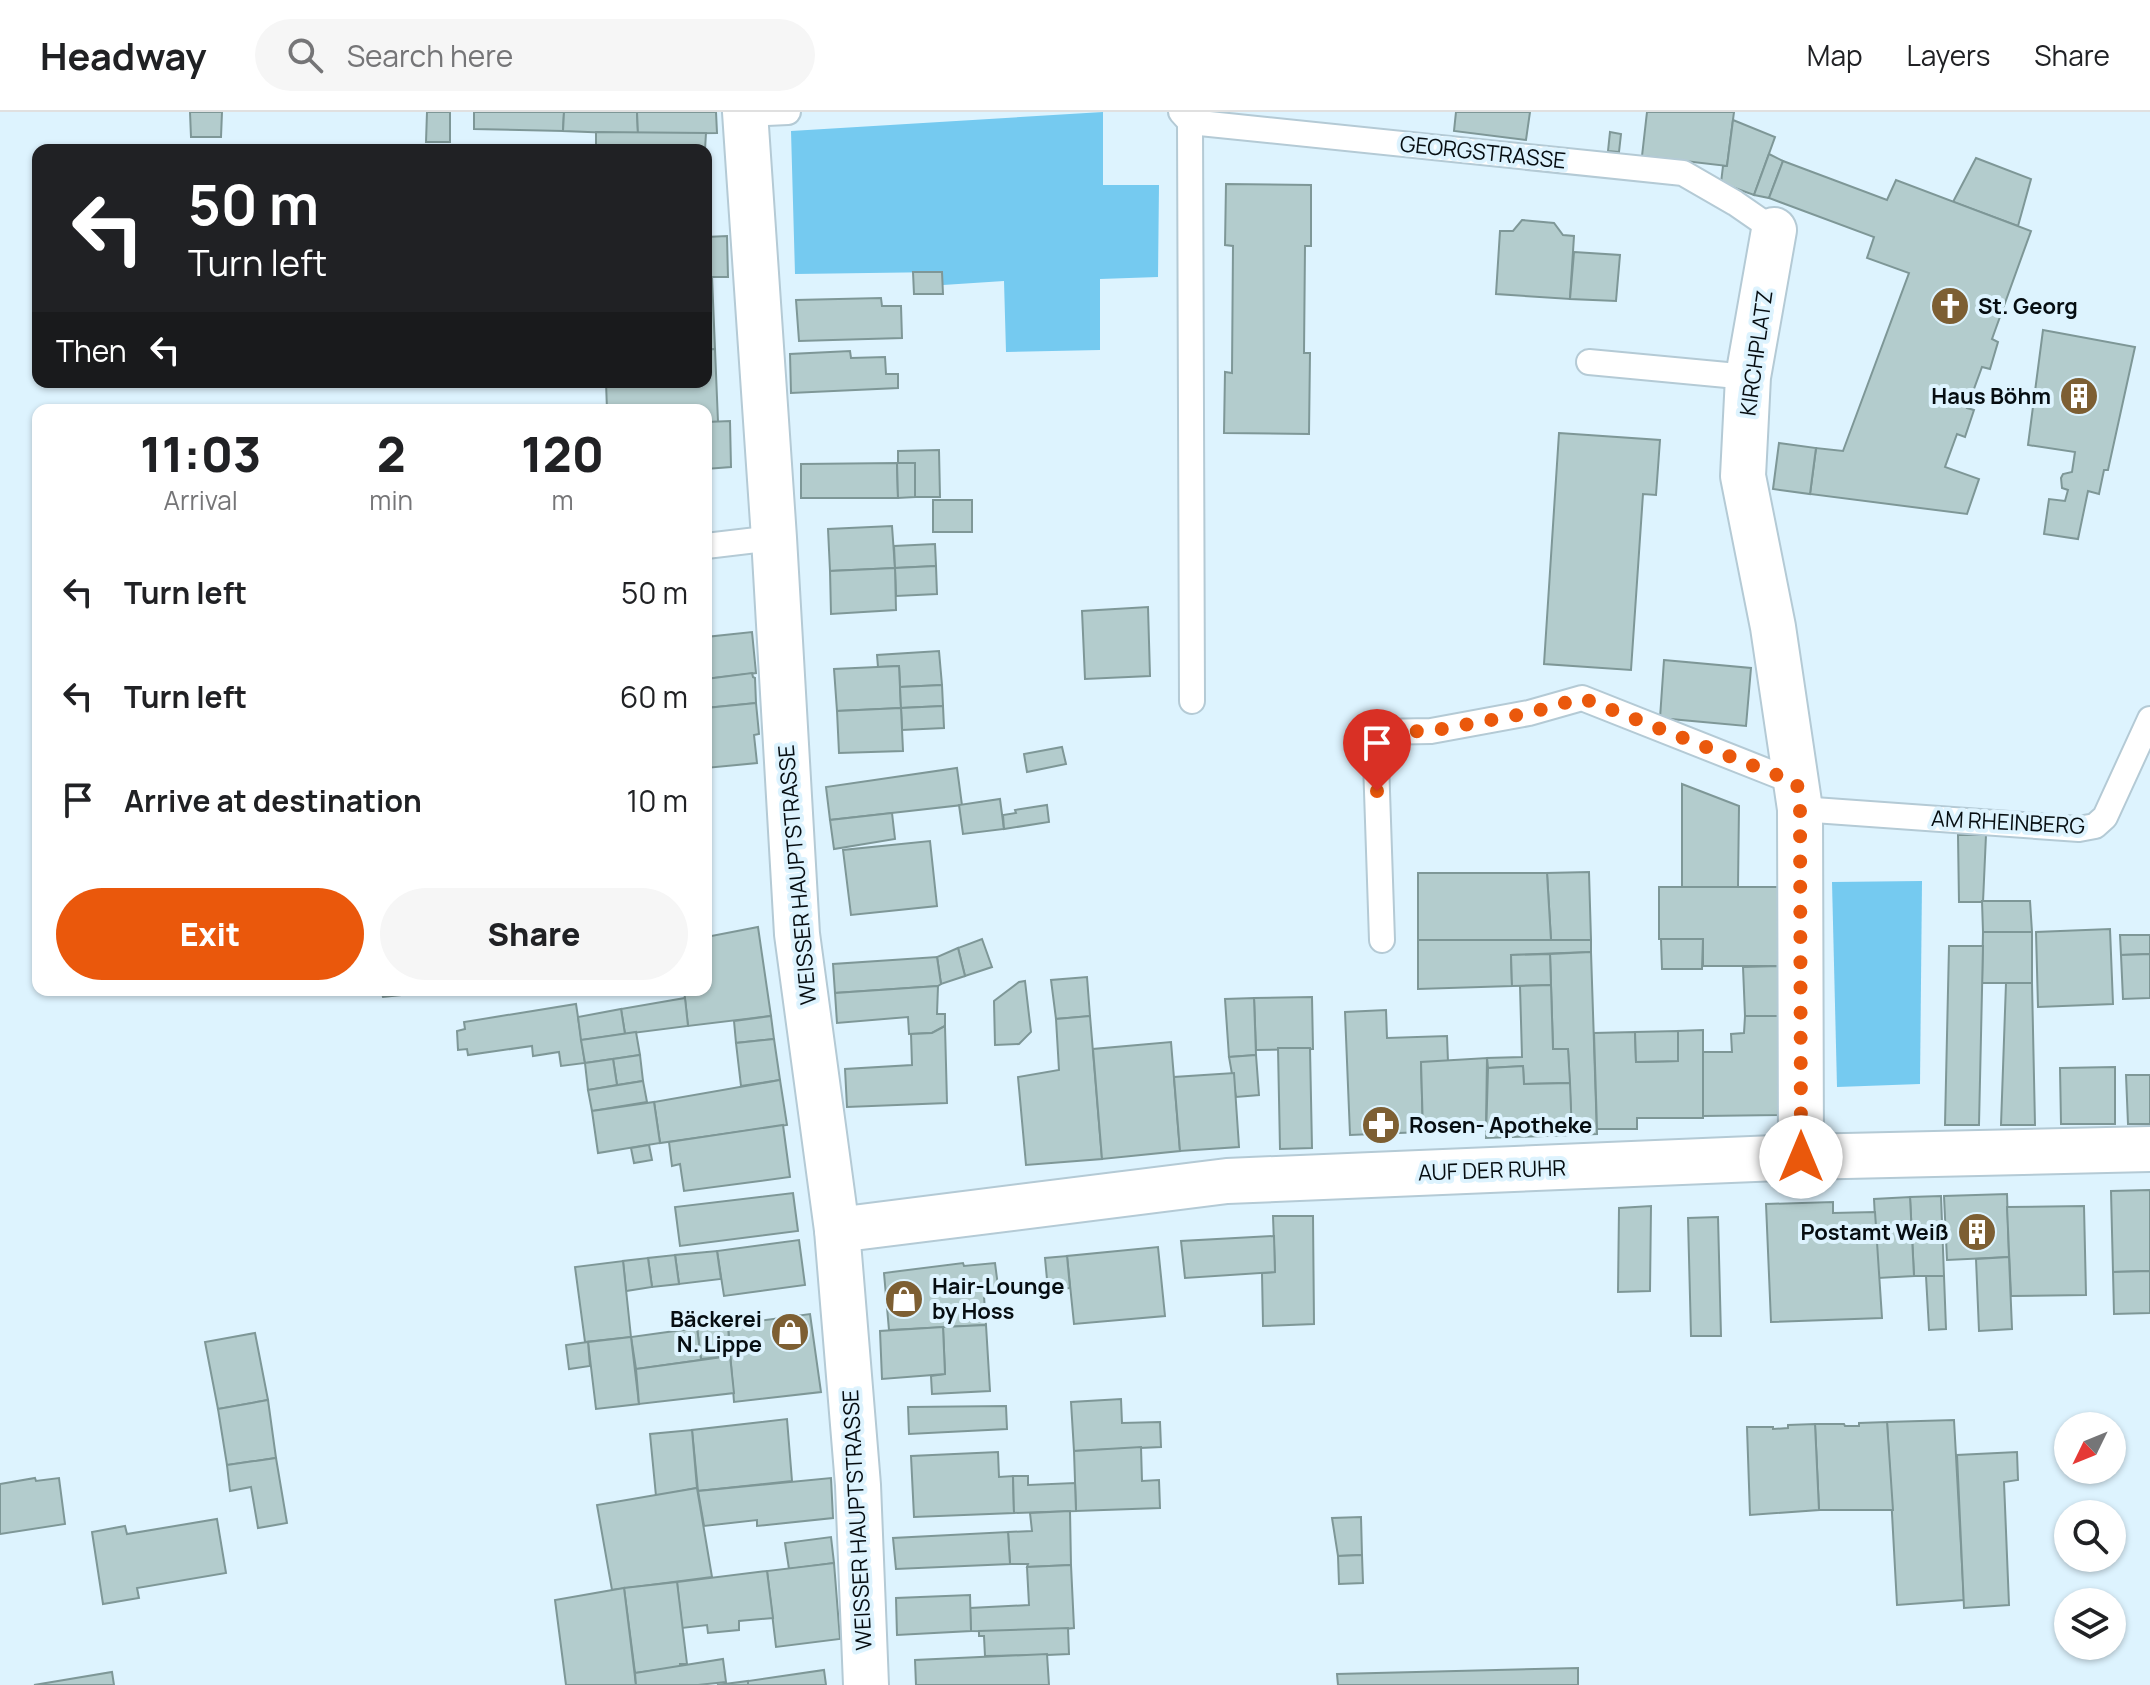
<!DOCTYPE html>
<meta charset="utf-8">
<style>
:root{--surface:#fff;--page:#f6f6f6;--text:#202124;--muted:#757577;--line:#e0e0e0;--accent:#ea580c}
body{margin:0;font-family:Manrope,sans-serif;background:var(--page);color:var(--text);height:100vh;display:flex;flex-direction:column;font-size:30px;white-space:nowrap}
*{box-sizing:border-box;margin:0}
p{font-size:26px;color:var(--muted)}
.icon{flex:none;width:44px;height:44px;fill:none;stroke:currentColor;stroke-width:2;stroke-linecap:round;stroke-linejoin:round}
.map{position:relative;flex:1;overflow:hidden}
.panel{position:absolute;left:32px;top:292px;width:680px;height:592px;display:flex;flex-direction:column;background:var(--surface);border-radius:16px;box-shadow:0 2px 6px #0004}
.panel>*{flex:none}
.banner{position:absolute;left:32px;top:32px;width:680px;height:244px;border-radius:16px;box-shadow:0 2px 6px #0004;background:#202124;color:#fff;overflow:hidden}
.needle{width:52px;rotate:227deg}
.buttons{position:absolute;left:2054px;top:1300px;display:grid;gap:16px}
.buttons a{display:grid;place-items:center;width:72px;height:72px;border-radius:50%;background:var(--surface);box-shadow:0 2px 6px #0004;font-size:40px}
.pin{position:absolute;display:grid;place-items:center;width:68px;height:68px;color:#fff;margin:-82px -34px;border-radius:50% 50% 50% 0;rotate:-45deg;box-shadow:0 0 8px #0007}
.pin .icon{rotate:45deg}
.me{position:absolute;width:88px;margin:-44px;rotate:0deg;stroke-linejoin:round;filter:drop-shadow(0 0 6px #0008)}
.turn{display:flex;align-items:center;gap:28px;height:168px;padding:0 24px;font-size:36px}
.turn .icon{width:104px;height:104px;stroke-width:2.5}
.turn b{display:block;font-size:56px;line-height:68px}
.then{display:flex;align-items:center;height:76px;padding:0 24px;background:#0003;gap:16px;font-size:30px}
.eta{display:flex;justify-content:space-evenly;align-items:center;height:136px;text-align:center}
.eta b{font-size:48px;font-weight:800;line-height:56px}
.action{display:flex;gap:16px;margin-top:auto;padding:16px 24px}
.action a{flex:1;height:92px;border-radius:48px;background:var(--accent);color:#fff;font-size:32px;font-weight:800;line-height:92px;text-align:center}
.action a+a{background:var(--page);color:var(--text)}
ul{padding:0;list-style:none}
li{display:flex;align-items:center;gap:24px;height:104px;padding:0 24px}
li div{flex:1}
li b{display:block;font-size:30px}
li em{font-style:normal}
header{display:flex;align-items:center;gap:48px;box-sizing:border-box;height:112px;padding:0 40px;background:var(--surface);border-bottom:2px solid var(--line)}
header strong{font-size:38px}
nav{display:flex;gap:44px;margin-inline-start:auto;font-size:28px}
.search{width:560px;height:72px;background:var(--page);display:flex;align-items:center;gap:20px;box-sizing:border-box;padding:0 28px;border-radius:44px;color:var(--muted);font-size:30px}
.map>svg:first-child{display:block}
.green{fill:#75caf0}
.building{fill:#b3cccd;stroke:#7e9797;stroke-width:2}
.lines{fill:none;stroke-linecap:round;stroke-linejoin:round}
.lane-casing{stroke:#b4cad5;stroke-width:28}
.street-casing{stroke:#b4cad5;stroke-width:48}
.lane{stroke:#fff;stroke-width:24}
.street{stroke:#fff;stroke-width:44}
.route{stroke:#ea580c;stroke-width:14;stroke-dasharray:0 25.2}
.labels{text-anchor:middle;stroke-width:8;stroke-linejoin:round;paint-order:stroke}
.street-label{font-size:22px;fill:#060d11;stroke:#ddf3fe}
.poi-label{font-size:22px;font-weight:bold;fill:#060d11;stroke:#ddf3fe;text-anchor:start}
</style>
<header>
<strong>Headway</strong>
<div class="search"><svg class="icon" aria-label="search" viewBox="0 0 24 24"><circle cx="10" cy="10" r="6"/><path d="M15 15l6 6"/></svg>Search here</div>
<nav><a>Map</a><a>Layers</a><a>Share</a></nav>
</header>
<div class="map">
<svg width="2150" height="1573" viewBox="0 0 2150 1573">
<rect width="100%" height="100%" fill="#ddf3fe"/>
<g class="green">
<path d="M1103 0V73H1159L1158 165 1100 167V238L1006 240 1004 169 943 173 942 160 795 162 791 19Z"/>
<path d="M1922 769 1920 972 1837 975 1832 770Z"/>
</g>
<g class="building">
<path d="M190 0H222L221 25H191Z"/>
<path d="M427 0H450V30H426Z"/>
<path d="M474 0H564L563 19 474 17Z"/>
<path d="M564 0H637L638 22 563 19Z"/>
<path d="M637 0H716L717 21 638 22Z"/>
<path d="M1456 0H1530L1526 28 1454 19Z"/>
<path d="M1647 0H1734L1727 54 1642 44Z"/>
<path d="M1733 8 1775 25 1754 83 1721 71 1723 54H1727Z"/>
<path d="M596 20 706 21 705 38H596Z"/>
<path d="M1610 20 1621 22 1619 40 1608 39Z"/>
<path d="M1769 42 1783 49 1769 86 1754 83Z"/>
<path d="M1976 46 2031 67 2018 114 1953 90Z"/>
<path d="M1783 49 1887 88 1896 68 2031 119 1992 227 1998 230 1990 257 1982 255 1967 296 1974 298 1965 325 1957 322 1945 355 1979 367 1967 402 1810 382 1816 336 1843 339 1909 161 1867 146 1874 125 1769 86Z"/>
<path d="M1226 72 1311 73V134H1305L1304 241H1310L1309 322 1224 321 1225 260 1232 261 1233 134 1225 133Z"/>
<path d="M1522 108 1554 111 1563 123 1574 124 1570 187 1496 182 1500 119H1513Z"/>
<path d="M727 124 728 165H706V125Z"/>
<path d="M1574 140 1620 143 1616 189 1570 187Z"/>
<path d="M913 160H942L943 182H914Z"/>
<path d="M706 165H712L715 237 706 238Z"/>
<path d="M881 186 882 194H901L902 226 799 229 796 188Z"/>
<path d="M2043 218 2135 235 2108 358H2104L2099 382 2088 379 2078 427 2044 422 2049 387 2065 389 2068 378 2062 376 2061 366 2063 362 2072 360 2075 340 2028 333Z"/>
<path d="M715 237 718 310H706V298H607L606 270H706V238Z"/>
<path d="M850 239 851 246 885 245 886 262H898V276L791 281 790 242Z"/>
<path d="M730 309 731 355 706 357V310Z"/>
<path d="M1559 321 1660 328 1656 383 1643 382 1631 558 1544 552Z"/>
<path d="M1779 331 1816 336 1810 382 1773 377Z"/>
<path d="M939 338 940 385H915V351H898V339Z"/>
<path d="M897 351 898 386H801V352Z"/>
<path d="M897 351H915V385L898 386Z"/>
<rect x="933" y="388" width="39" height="32"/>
<path d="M892 414 895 456 830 459 828 417Z"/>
<path d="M935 432 936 454 895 456 894 434Z"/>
<path d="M936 454 937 482 896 484 895 456Z"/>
<path d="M895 456 896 498 831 502 830 459Z"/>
<path d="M1148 495 1150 564 1085 567 1082 499Z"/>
<path d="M752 520 756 561 706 567V525Z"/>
<path d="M939 539 942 573 900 575 899 554 878 555 877 543Z"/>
<path d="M1664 548 1751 556 1746 614 1660 606Z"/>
<path d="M899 554 901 596 837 599 834 557Z"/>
<path d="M752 561 753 565 755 566 756 591 706 596V567Z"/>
<path d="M942 573 943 594 901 596 900 575Z"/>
<path d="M756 591 759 622 754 623 757 651 706 656V596Z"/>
<path d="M943 594 944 616 902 618 901 596Z"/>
<path d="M901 596 903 639 839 641 837 599Z"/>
<path d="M1062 635 1066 652 1027 660 1024 642Z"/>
<path d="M957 656 962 693 830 708 826 675Z"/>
<path d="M1682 672 1739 694 1738 775H1682Z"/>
<path d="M1000 687 1004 717 963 722 959 693Z"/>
<path d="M1047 693 1049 710 1004 717 1003 703 1016 701 1015 698Z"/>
<path d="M892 701 895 727 834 737 830 708Z"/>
<path d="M1958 723H1986L1983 790H1959Z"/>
<path d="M930 729 937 794 851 803 843 738Z"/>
<path d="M1589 760 1591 828H1551L1547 761Z"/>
<path d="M1418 761H1547L1551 828H1418Z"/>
<path d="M1659 775H1779V854H1703V827H1659Z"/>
<path d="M1982 789H2030L2032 820H1983Z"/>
<path d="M758 815 771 904 688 914 684 878H706V825Z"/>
<path d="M2110 817 2113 892 2038 895 2036 820Z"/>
<path d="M1983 820H2032V871H1982Z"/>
<path d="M2120 823H2150V842L2121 843Z"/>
<path d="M982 827 992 855 965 864 958 836Z"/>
<path d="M1661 827H1703L1702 857H1662Z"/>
<path d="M1418 828H1591V840L1511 843 1512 874 1418 877Z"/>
<path d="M1949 834H1983L1979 1013H1945Z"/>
<path d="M958 836 965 864 941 872 937 845Z"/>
<path d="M1591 840 1597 1022 1572 1023 1568 937H1553L1550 842Z"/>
<path d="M1550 842 1551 873 1512 874 1511 843Z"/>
<path d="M2150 842V886L2123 887 2121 843Z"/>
<path d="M937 845 941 872 938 874 835 881 833 852Z"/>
<path d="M1779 854 1780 904H1745L1743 855Z"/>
<path d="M1087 865 1090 904 1056 907 1051 868Z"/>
<path d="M1025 869 1031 920 1019 932 995 933 994 889 1019 870Z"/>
<path d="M2006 871H2032L2035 1013H2001Z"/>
<path d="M1551 873 1553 937H1568L1570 971 1524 972 1523 954 1488 956 1487 946 1522 945 1520 874Z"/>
<path d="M938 874 937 902H945V914L932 921 909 922 908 905 837 911 835 881Z"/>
<path d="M381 878H450L383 885Z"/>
<path d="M1312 885 1313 937 1256 938 1254 886Z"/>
<path d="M685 886 688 914 625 922 621 897Z"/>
<path d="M1254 886 1256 943 1229 945 1225 887Z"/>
<path d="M576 892 585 951 561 954 559 940 533 944 532 934 468 943 467 937 458 938 457 919 465 917 464 910Z"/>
<path d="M621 897 625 922 581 928 578 905Z"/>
<path d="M1386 898 1387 926 1447 924 1448 950H1421L1423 1020 1350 1023 1345 900Z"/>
<path d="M771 904 774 927 736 931 734 909Z"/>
<path d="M1090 904 1102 1047 1026 1053 1018 965 1059 958 1056 907Z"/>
<path d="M1745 904H1780L1782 1003 1703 1004V940H1732L1731 922 1744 921Z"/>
<path d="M945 914 947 991 847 995 845 957 912 953 911 922 932 921Z"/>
<path d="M1703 918V1006H1637V1017H1597L1594 921 1635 920 1636 950 1678 949V919Z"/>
<path d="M1678 919V949L1636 950 1635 920Z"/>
<path d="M636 920 640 943 585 951 581 928Z"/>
<path d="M774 927 780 968 741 974 736 931Z"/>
<path d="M1171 930 1180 1039 1102 1047 1093 937Z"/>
<path d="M1310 936 1312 1036 1280 1037 1278 936Z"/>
<path d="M640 943 643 969 617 973 613 947Z"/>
<path d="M1256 943 1259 983 1236 985 1229 945Z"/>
<path d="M1487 946 1486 1015 1423 1020 1421 950Z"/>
<path d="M613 947 617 973 588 978 585 951Z"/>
<path d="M1523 954 1524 972 1570 971 1572 1023 1486 1026 1488 956Z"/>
<path d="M2115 955V1012H2061L2060 956Z"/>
<path d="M1234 961 1239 1035 1180 1039 1174 965Z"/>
<path d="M2126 963H2150V1012H2128Z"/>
<path d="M780 968 787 1013 660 1031 654 990Z"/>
<path d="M643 969 647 990 592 999 588 978Z"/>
<path d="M654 990 660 1031 598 1041 592 999Z"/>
<path d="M783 1013 790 1065 684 1079 680 1052 672 1054 669 1030Z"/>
<path d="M649 1033 652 1048 634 1051 631 1036Z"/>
<path d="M2150 1078V1159L2113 1160 2111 1079Z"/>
<path d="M793 1081 798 1119 680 1134 675 1095Z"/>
<path d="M2007 1082 2009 1145 1947 1148 1944 1084Z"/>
<path d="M1941 1084 1944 1164H1914L1910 1085Z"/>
<path d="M1910 1085 1914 1164 1878 1166 1874 1087Z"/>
<path d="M1833 1090V1101L1875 1100 1882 1206 1771 1210 1766 1092Z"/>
<path d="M1651 1094 1650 1179 1618 1180 1619 1096Z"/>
<path d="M2084 1094 2086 1183 2011 1184 2007 1095Z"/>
<path d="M1273 1104H1313L1314 1212 1263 1214 1262 1161 1275 1160Z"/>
<path d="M1718 1105 1721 1224H1691L1688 1106Z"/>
<path d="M1274 1124 1275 1160 1185 1166 1181 1129Z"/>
<path d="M799 1128 805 1173 724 1184 717 1139Z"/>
<path d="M1158 1135 1165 1204 1074 1212 1067 1144Z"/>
<path d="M717 1139 721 1167 679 1172 675 1143Z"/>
<path d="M675 1143 679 1172 652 1175 648 1146Z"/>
<path d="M1067 1144 1070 1176 1048 1178 1045 1146Z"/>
<path d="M2009 1145 2012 1217 1979 1219 1976 1147Z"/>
<path d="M648 1146 652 1175 626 1179 623 1149Z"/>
<path d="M623 1149 631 1225 585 1230 575 1155Z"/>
<path d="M963 1151 964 1154 995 1151 999 1182 984 1184 986 1213 889 1218 884 1161Z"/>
<path d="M2150 1159V1201L2114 1202 2113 1160Z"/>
<path d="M1926 1164H1944L1946 1217 1929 1218Z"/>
<path d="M810 1202 821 1280 734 1290 728 1213Z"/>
<path d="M728 1213 730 1244 701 1247 697 1216Z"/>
<path d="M986 1213 990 1279 932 1282 931 1264 945 1262 943 1215Z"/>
<path d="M943 1215 945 1262 882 1267 880 1219Z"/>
<path d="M697 1216 701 1248 636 1257 631 1225Z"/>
<path d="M255 1221 268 1288 218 1297 205 1230Z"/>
<path d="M631 1225 639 1292 596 1297 588 1230Z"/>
<path d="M588 1230 590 1254 569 1257 566 1233Z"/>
<path d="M730 1244 734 1281 639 1292 636 1257Z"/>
<path d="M1121 1287 1122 1311 1160 1310 1161 1335 1074 1339 1071 1290Z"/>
<path d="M268 1288 276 1346 227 1353 218 1297Z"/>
<path d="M1006 1294 1007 1317 909 1322 908 1295Z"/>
<path d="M787 1307 792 1369 698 1379 692 1318Z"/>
<path d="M1954 1308 1964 1488 1897 1493 1887 1310Z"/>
<path d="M1887 1310 1893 1398H1819L1815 1312H1844L1845 1314H1859V1311Z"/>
<path d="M1815 1312 1819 1398 1750 1403 1747 1315H1773V1317L1788 1316V1313Z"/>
<path d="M692 1318 697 1376 656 1384 650 1322Z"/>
<path d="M1141 1335 1142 1369 1159 1368 1160 1396 1076 1399 1074 1339Z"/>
<path d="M998 1340 999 1365 1013 1364 1014 1401 914 1405 911 1344Z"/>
<path d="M2017 1340 2018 1368 2004 1370 2009 1493 1964 1496 1957 1343Z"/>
<path d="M276 1346 287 1411 258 1416 251 1375 230 1379 227 1353Z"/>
<path d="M1013 1364H1028V1373L1075 1371 1076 1399 1014 1401Z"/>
<path d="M35 1366 36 1369 59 1366 65 1412 0 1422V1372Z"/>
<path d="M831 1366 833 1406 757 1414V1408L704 1414 698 1379Z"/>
<path d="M697 1376 712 1465 612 1478 597 1393Z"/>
<path d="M1070 1399 1071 1453 1027 1455 1028 1452H1010L1008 1420 1032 1419 1030 1401Z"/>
<path d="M1361 1405 1362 1443 1338 1444 1332 1406Z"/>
<path d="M217 1407 226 1461 137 1476 139 1486 103 1492 92 1420 125 1414 127 1422Z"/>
<path d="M1008 1420 1010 1452 896 1457 893 1426Z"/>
<path d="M831 1425 834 1451 789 1457 785 1431Z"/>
<path d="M1362 1443 1363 1471 1339 1472 1338 1444Z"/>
<path d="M834 1451 840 1527 776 1535 767 1459Z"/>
<path d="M1071 1453 1074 1516 1034 1520 971 1519 970 1496 1029 1493 1027 1455Z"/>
<path d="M767 1459 773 1506 739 1509V1518L708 1521 707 1513 682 1516 677 1470Z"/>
<path d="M677 1470 687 1552H680V1555L635 1561 624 1476Z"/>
<path d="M624 1476 636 1573H566L555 1488Z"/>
<path d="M970 1483 971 1519 897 1523 896 1486Z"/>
<path d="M1068 1516 1069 1542 1047 1543 985 1544 984 1524H979V1519Z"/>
<path d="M1047 1542 1049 1573H916L915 1548Z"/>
<path d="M723 1547 726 1570 698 1573H636L635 1561Z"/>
<path d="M1578 1556V1573H1338L1337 1562Z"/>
<path d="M824 1558 826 1573H748V1569Z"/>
<path d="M112 1560 114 1573H34Z"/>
<path d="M748 1569V1573H717Z"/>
</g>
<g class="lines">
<defs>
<g id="lane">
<path d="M1181 0 1190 10 1683 61 1735 91 1774 118"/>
<path d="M745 2 788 0"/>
<path d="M1190 10 1192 589"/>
<path d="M1589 250 1748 265"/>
<path d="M706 434 774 426"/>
<path d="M1800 697 2079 717 2095 714 2105 705 2150 607"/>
<path d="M1382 828 1375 620 1431 619 1529 601 1582 586 1797 671"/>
</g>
<g id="street">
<path d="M745 0 774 426 797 822 837 1118 858 1373 866 1573"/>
<path d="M1774 118 1748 265 1743 364 1773 515 1800 697 1801 1045"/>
<path d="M837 1118 1227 1069 1801 1045 2150 1037"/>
</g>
</defs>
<use href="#lane" class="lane-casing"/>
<use href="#street" class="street-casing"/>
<use href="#lane" class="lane"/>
<use href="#street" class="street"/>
</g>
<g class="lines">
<path class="route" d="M1377 679 1375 620 1431 619 1529 601 1582 586 1797 671 1800 697 1801 1045"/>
</g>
<defs>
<symbol id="church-disc" viewBox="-11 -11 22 22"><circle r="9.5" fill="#7d5f33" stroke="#ddf3fe"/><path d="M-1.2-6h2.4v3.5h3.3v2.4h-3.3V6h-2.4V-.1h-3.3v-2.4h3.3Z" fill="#fff"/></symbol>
<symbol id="building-disc" viewBox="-11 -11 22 22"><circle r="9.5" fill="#7d5f33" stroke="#ddf3fe"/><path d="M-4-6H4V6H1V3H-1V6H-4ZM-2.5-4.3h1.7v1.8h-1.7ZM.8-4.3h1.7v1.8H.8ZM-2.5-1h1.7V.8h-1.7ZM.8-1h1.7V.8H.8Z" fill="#fff"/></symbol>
<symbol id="pharmacy-disc" viewBox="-11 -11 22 22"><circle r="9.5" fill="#7d5f33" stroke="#ddf3fe"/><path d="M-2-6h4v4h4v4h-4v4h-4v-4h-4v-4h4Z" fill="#fff"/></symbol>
<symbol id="shop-disc" viewBox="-11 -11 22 22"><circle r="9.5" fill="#7d5f33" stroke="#ddf3fe"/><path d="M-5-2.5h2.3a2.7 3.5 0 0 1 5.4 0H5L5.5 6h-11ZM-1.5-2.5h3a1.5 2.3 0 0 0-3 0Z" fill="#fff"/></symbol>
</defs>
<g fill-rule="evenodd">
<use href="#church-disc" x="1928" y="172" width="44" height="44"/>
<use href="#building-disc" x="2057" y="262" width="44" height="44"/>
<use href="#pharmacy-disc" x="1359" y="991" width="44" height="44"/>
<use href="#building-disc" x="1955" y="1098" width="44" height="44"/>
<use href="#shop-disc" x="882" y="1165" width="44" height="44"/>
<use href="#shop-disc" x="768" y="1198" width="44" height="44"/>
</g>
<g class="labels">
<g class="street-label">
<text transform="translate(1483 40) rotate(6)" y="8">GEORGSTRASSE</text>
<text transform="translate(1756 241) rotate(-82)" y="8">KIRCHPLATZ</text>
<text transform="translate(2008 710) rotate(3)" y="8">AM RHEINBERG</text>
<text transform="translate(797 763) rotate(-95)" y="8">WEISSER HAUPTSTRASSE</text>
<text transform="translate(1492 1058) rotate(-2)" y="8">AUF DER RUHR</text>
<text transform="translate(857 1408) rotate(-93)" y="8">WEISSER HAUPTSTRASSE</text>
</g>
<g class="poi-label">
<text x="1978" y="202">St. Georg</text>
<text x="2051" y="292" text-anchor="end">Haus Böhm</text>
<text x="1409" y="1021">Rosen- Apotheke</text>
<text x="1949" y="1128" text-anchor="end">Postamt Weiß</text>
<text x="932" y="1182">Hair-Lounge<tspan x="932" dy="25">by Hoss</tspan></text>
<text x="762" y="1215" text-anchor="end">Bäckerei<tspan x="762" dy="25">N. Lippe</tspan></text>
</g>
</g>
</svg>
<div class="buttons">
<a><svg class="needle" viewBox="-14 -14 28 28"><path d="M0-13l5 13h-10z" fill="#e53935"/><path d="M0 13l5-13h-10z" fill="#757577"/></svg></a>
<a><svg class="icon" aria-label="search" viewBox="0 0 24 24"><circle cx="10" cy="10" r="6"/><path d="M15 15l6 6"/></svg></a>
<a><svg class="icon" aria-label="layers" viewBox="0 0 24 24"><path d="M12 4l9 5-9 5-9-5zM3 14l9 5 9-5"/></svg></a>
</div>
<div class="pin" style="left:1377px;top:679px;background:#d93025"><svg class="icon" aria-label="arrive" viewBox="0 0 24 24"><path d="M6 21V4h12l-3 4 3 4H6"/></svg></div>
<svg class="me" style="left:1801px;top:1045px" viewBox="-20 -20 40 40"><circle r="19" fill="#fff"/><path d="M0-13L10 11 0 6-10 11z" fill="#ea580c"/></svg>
<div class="banner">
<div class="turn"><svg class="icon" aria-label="left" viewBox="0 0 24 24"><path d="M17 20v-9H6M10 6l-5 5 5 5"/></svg><div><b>50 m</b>Turn left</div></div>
<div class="then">Then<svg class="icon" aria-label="left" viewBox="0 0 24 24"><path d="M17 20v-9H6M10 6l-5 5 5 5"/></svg></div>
</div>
<section class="panel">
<div class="eta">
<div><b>11:03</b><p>Arrival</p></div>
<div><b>2</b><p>min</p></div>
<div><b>120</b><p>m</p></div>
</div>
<ul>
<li><svg class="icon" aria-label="left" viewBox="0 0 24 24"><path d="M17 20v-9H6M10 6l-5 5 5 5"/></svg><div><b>Turn left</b></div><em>50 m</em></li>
<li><svg class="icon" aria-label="left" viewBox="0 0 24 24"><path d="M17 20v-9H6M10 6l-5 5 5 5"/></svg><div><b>Turn left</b></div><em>60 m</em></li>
<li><svg class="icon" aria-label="arrive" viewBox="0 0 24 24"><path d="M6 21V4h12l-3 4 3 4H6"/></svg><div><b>Arrive at destination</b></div><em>10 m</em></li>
</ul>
<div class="action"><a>Exit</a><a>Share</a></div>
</section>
</div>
